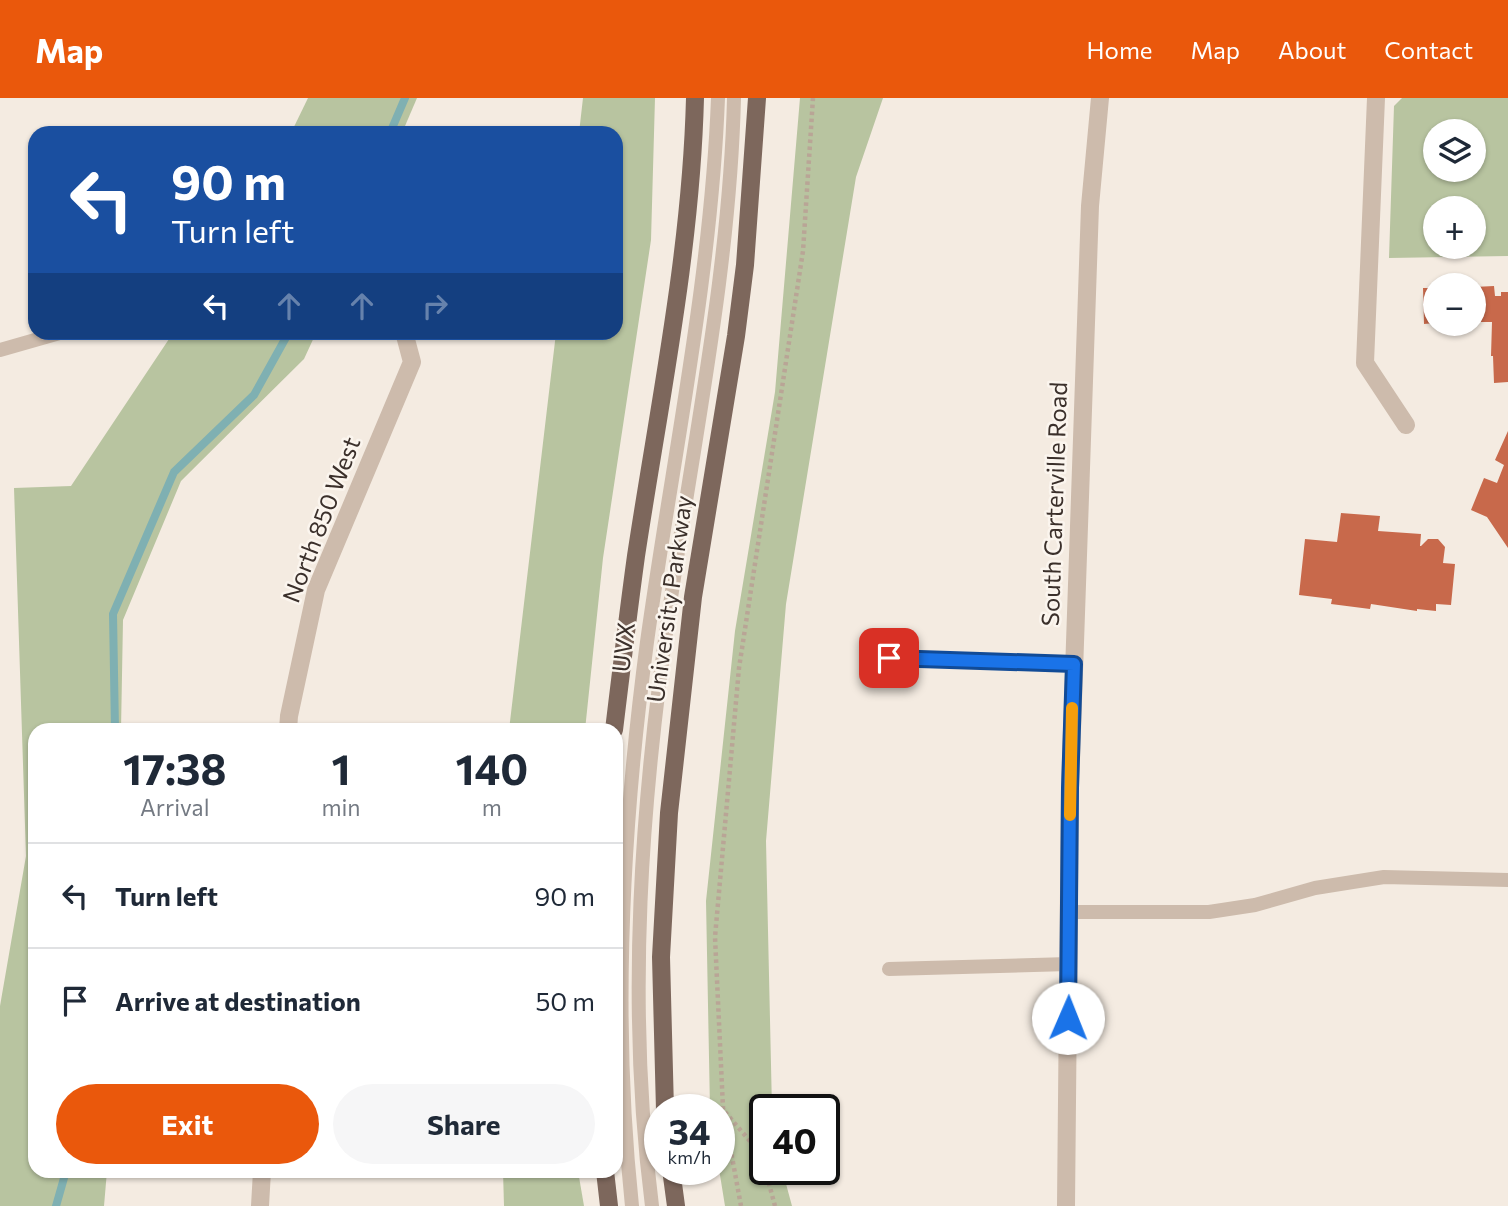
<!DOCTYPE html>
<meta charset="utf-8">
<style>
:root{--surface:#fff;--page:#f6f6f7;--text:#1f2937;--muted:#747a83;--line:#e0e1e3;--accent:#ea580c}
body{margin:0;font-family:Commissioner,sans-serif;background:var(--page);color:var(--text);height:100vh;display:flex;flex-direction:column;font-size:26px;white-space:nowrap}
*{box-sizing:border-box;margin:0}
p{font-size:23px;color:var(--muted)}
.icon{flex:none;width:38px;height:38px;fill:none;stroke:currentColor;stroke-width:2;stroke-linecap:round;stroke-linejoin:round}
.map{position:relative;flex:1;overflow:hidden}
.side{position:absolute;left:28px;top:625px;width:595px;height:455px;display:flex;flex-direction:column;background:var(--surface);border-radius:21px;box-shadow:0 2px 5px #0004}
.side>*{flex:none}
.top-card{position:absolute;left:28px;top:28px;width:595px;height:214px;border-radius:21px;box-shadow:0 2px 5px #0004;background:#1a4fa0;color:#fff;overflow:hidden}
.fabs{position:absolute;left:1423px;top:21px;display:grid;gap:14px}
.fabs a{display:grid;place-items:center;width:63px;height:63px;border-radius:50%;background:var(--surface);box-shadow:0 2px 5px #0004;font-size:35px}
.speed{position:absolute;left:644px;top:996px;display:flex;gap:14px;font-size:35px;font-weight:700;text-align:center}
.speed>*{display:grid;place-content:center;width:91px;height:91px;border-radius:50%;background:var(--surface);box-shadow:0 2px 5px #0004;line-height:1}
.speed small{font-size:18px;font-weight:400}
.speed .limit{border:4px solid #111;border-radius:10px;background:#fff;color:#111}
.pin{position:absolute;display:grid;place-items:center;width:60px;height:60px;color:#fff;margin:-30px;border-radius:14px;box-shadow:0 4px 10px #0006}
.me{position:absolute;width:77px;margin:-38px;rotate:1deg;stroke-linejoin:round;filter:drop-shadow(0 0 5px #0008)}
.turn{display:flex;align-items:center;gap:24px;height:147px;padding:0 28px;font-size:32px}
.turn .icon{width:91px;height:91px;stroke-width:2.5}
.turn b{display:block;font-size:49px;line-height:60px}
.lanes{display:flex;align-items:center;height:66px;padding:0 28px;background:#0003;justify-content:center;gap:35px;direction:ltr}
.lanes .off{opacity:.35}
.eta{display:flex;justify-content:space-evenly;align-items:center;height:119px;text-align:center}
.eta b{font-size:42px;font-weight:700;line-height:49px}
.primary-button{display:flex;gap:14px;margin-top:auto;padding:14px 28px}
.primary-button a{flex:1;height:80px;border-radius:42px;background:var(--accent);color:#fff;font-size:28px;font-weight:700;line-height:80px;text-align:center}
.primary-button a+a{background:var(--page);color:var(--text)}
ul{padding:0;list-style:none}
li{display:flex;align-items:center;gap:21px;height:105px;padding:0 28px;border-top:2px solid var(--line)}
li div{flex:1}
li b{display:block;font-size:26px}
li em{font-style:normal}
header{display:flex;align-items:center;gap:42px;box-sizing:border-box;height:98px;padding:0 35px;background:var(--accent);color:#fff}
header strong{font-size:33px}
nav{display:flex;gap:38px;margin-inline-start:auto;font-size:24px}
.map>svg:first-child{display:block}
.green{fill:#b8c4a0;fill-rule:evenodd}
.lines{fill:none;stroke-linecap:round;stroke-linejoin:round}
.stream{stroke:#7fb0b2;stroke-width:8}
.building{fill:#c8694b}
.path{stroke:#b9a596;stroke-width:4.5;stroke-dasharray:3.5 3.5;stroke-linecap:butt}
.service{stroke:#cdbbac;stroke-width:14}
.minor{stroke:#cdbbac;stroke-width:18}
.tertiary{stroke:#cdbbac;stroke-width:18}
.primary{stroke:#7d675c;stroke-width:18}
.route-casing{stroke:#114b97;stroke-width:18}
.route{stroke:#1a73e8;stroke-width:12}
.slow{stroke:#f59e0b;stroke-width:12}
.labels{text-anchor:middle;stroke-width:5;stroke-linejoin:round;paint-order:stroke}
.street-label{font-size:24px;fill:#3b302b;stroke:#fbf5ee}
</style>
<header>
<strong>Map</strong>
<nav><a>Home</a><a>Map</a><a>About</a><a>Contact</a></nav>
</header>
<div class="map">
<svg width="1508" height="1108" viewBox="0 0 1508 1108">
<rect width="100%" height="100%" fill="#f4ebe1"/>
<g class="green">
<path d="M308 0H417L402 35H291Z"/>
<path d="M583 0H655L651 142 603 460 585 632H509L556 235 616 234V35H579Z"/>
<path d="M800 0H883L856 79 786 506 766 743 772 1011 765 1012V1071H782L792 1108H725L719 1071V1012L710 1011 706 803 735 533 775 294Z"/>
<path d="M1402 0H1508V158L1389 160 1394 8ZM1474 33V72H1435V33ZM1474 110V149H1435V110Z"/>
<path d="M173 235H316L304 261 181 383 123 522 121 632H35V1073H107L104 1108H0V908L26 758 14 390 71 388Z"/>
<path d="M503 1073H578L584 1108H504Z"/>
</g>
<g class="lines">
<g class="stream">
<path d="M390 35 405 0"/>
<path d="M115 632 113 516 174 374 254 297 289 234"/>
<path d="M56 1108 66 1073"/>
</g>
</g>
<g class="building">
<path d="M1494 188 1495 198H1501V194H1508V284L1494 285 1493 258H1491L1492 224H1474V189Z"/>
<path d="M1423 190H1435V225L1424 226Z"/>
<path d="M1444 226H1476V229L1444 230Z"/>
<path d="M1508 333V450L1487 419 1471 412 1484 380 1497 385 1504 367 1495 362Z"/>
<path d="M1341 415 1380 418 1378 433 1421 436 1420 448H1421L1428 441H1438L1445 449 1443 465 1455 466 1451 507 1436 506V513L1417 511V513L1371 506 1370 511 1331 506 1332 501 1299 497 1305 441 1337 444Z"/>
</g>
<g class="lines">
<g class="path">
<path d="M725 1014 761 1056 765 1069"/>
<path d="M765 1071 775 1108"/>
<path d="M741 1108 723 1010 715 839 739 570 803 153 813 0"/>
</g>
<g class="service">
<path d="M0 252 63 234"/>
<path d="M889 560 1074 566"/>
<path d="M1069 814H1209L1255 807 1315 790 1384 779 1508 782"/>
<path d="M889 871 1069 866"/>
<path d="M632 1108C612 920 622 731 647 544 672 363 711 183 718 0"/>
<path d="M652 1108C626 905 641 702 671 500 695 334 730 168 734 0"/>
</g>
<g class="minor">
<path d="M1376 0 1365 265 1406 327"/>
<path d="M288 632 289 618 316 492 412 264 404 234"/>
<path d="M260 1108 262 1073"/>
</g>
<path class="tertiary" d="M1066 1108 1070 690 1090 108 1100 0"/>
<g class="primary">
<path d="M614 632C621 574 628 516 636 458 659 306 691 155 695 0"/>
<path d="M665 1012 661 859 669 715 693 499 736 238 745 167 757 0"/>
<path d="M671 1071 676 1108"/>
<path d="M605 1073 609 1108"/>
</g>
</g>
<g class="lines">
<defs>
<path id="route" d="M889 560 1074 566 1070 690 1068 920"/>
</defs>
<use href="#route" class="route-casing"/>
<use href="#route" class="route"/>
<path class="slow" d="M1070 717 1072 610"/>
</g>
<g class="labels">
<g class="street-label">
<text transform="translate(1055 406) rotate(-88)" y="8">South Carterville Road</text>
<text transform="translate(322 422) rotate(-69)" y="8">North 850 West</text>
<text transform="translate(670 501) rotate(-82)" y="8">University Parkway</text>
<text transform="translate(624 549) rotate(-83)" y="8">UVX</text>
</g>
</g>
</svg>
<div class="fabs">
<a><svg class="icon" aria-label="layers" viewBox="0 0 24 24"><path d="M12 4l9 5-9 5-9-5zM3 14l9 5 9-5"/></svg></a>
<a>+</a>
<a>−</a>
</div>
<div class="speed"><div>34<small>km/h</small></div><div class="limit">40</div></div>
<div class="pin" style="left:889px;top:560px;background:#d93025"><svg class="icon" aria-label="arrive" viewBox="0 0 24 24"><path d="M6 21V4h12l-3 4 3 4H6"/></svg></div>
<svg class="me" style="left:1068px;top:920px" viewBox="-20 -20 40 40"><circle r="19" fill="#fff"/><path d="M0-13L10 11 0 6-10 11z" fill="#1a73e8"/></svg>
<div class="top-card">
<div class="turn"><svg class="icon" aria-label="left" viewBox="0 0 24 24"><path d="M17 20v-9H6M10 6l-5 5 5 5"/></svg><div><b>90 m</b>Turn left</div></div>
<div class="lanes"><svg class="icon" aria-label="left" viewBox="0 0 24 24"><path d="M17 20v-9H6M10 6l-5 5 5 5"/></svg><svg class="icon off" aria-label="ahead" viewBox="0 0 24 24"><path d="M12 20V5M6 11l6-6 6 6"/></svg><svg class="icon off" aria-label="ahead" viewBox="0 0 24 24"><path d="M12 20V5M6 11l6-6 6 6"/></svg><svg class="icon off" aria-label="right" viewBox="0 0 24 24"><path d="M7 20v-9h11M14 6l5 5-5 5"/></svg></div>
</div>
<section class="side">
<div class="eta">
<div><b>17:38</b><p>Arrival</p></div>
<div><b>1</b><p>min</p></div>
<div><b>140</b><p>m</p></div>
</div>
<ul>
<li><svg class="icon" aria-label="left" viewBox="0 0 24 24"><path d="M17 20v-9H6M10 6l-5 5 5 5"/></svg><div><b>Turn left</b></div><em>90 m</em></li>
<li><svg class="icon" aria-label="arrive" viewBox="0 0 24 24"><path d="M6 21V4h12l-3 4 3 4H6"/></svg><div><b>Arrive at destination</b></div><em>50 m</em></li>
</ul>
<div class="primary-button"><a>Exit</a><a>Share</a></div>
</section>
</div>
